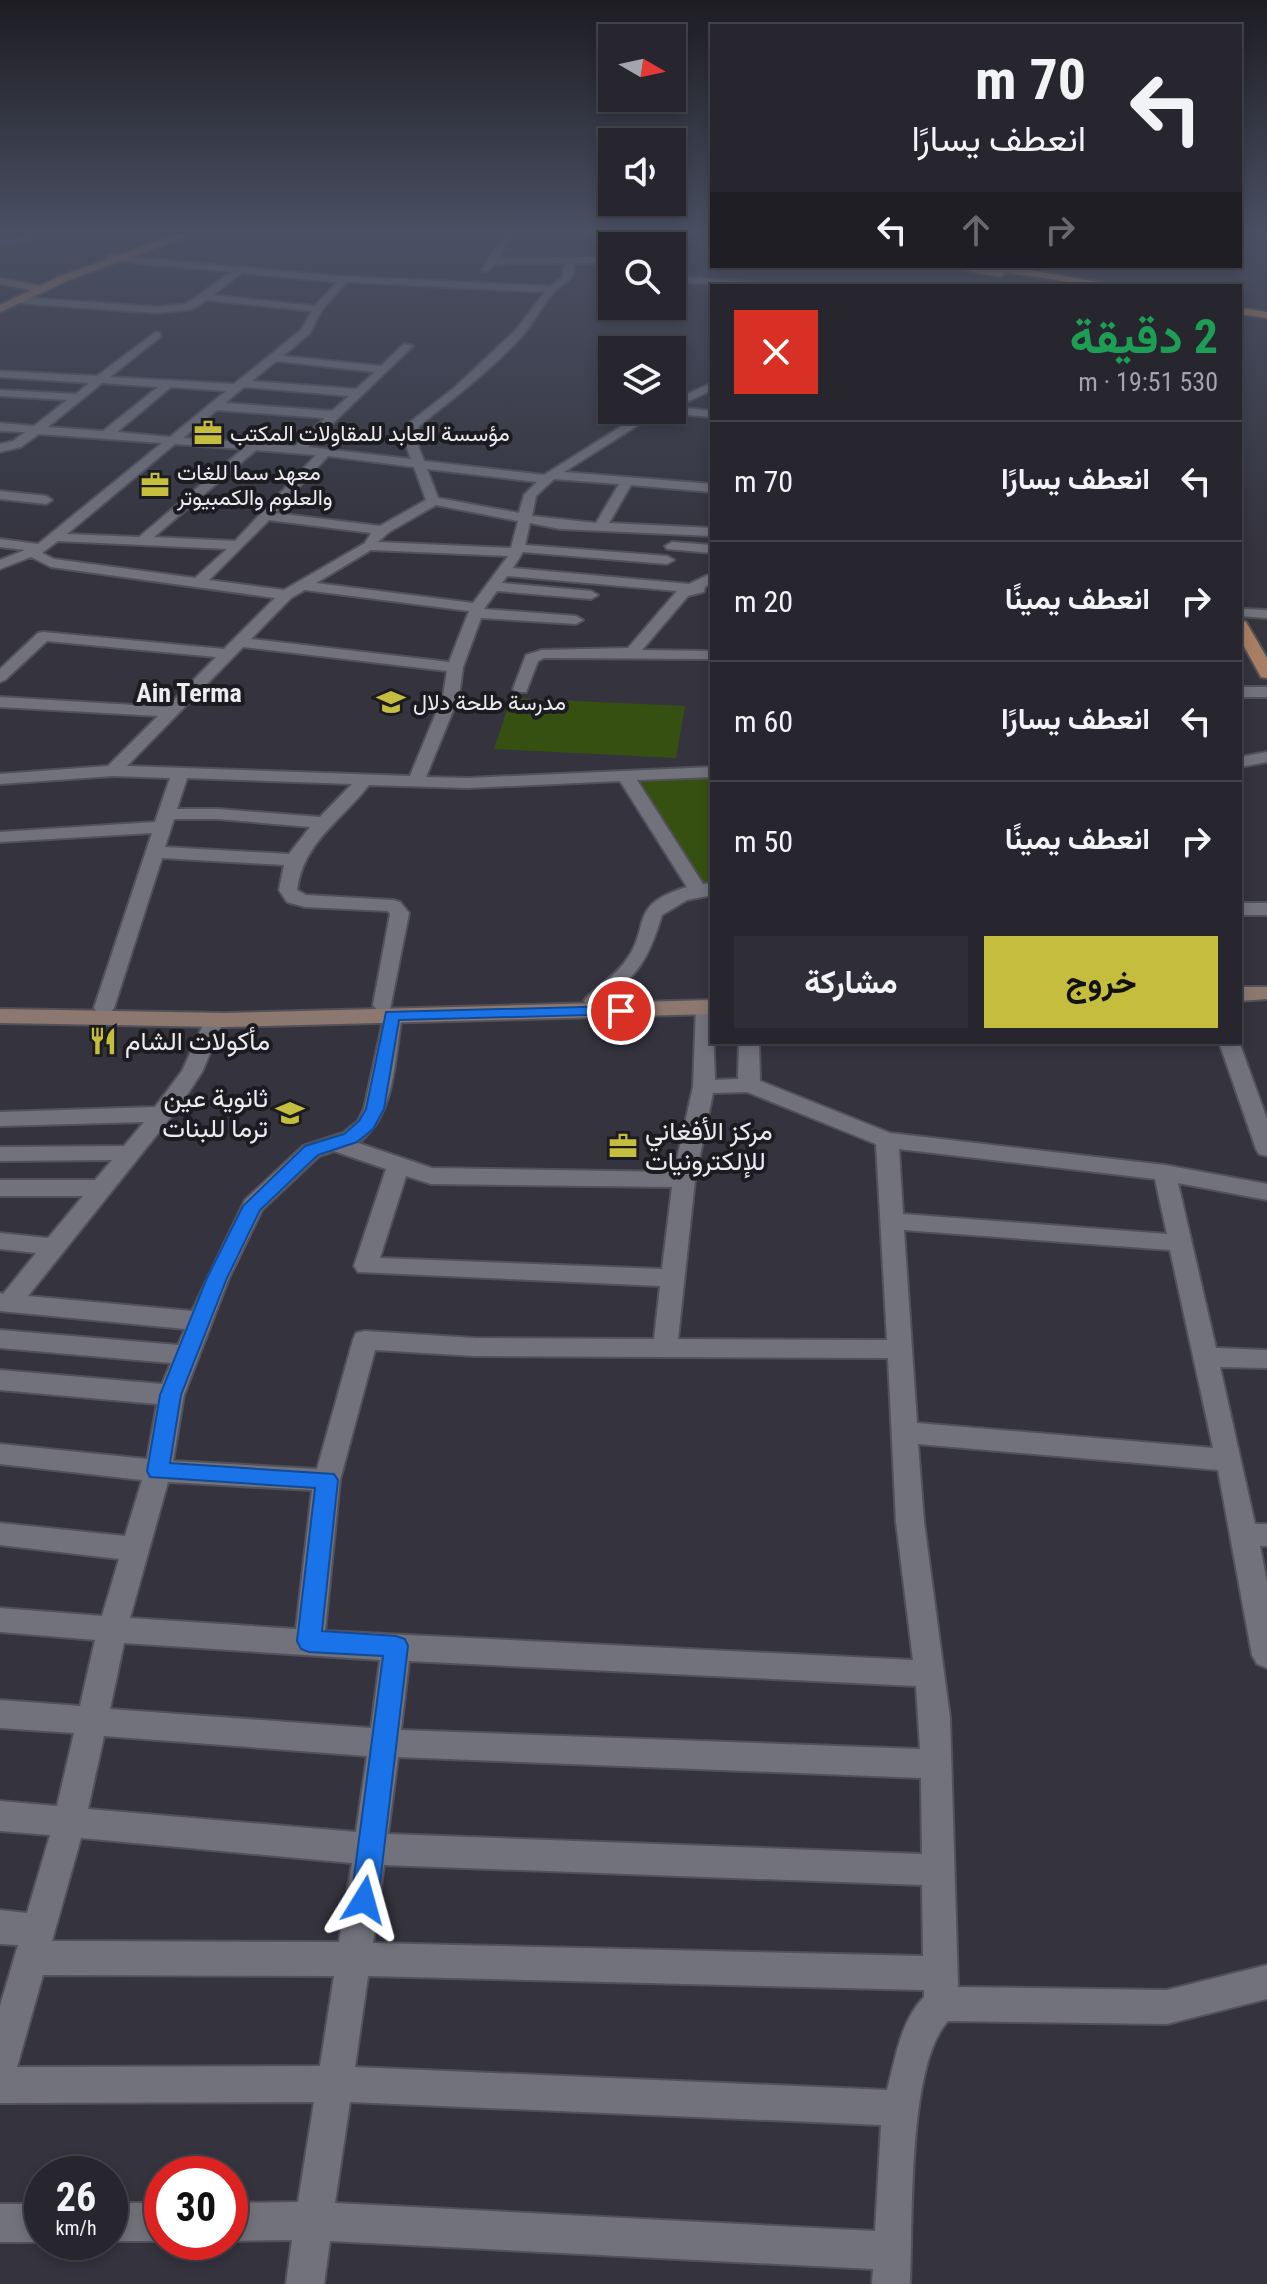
<!DOCTYPE html>
<html lang="ar">
<meta charset="utf-8">
<style>
:root{--surface:#27262e;--page:#2f2e36;--text:#f1f3f6;--muted:#a4a5aa;--line:#43434a;--accent:#c4bd3e}
body{margin:0;font-family:"Roboto Condensed",Vazirmatn,sans-serif;background:var(--page);color:var(--text);direction:rtl;height:100vh;display:flex;flex-direction:column;font-size:30px;white-space:nowrap}
*{box-sizing:border-box;margin:0}
p{font-size:26px;color:var(--muted)}
.icon{flex:none;width:44px;height:44px;fill:none;stroke:currentColor;stroke-width:2;stroke-linecap:round;stroke-linejoin:round}
.map{position:relative;flex:1;overflow:hidden;direction:ltr}
.sheet{position:absolute;left:710px;top:284px;width:532px;height:760px;display:flex;flex-direction:column;background:var(--surface);border-radius:0px;box-shadow:0 4px 12px #0003,0 0 0 2px var(--line);direction:rtl}
.sheet>*{flex:none}
.guide{position:absolute;left:710px;top:24px;width:532px;height:244px;border-radius:0px;box-shadow:0 4px 12px #0003,0 0 0 2px var(--line);direction:rtl;background:#27262e;color:var(--text);overflow:hidden}
.needle{width:52px;rotate:99deg}
.fabs{position:absolute;left:598px;top:24px;display:grid;gap:16px}
.fabs a{display:grid;place-items:center;width:88px;height:88px;border-radius:0px;background:var(--surface);box-shadow:0 4px 12px #0003,0 0 0 2px var(--line);font-size:40px}
.speed{position:absolute;left:24px;top:2156px;display:flex;gap:16px;font-size:40px;font-weight:700;text-align:center}
.speed>*{display:grid;place-content:center;width:104px;height:104px;border-radius:50%;background:var(--surface);box-shadow:0 4px 12px #0003,0 0 0 2px var(--line);line-height:1}
.speed small{font-size:20px;font-weight:400}
.speed .limit{border:12px solid #d22;background:#fff;color:#111}
.pin{position:absolute;display:grid;place-items:center;width:68px;height:68px;color:#fff;margin:-34px;border:4px solid #fff;border-radius:50%;box-shadow:0 2px 8px #0007}
.me{position:absolute;width:88px;margin:-44px;rotate:8deg;stroke-linejoin:round;filter:drop-shadow(0 0 6px #0008)}
.turn{display:flex;align-items:center;gap:28px;height:168px;padding:0 24px;font-size:36px}
.turn .icon{width:104px;height:104px;stroke-width:2.5}
.turn b{display:block;font-size:56px;line-height:68px}
.lanes{display:flex;align-items:center;height:76px;padding:0 24px;background:#0003;justify-content:center;gap:40px;direction:ltr}
.lanes .off{opacity:.35}
.round{display:grid;place-items:center;flex:none;width:84px;height:84px;border-radius:0px;background:var(--page)}
.head{display:flex;align-items:center;justify-content:space-between;height:136px;padding:0 24px}
h1{font-size:48px;font-weight:700;line-height:60px;color:#1e9e55}
.cta{display:flex;gap:16px;margin-top:auto;padding:16px 24px}
.cta a{flex:1;height:92px;border-radius:0px;background:var(--accent);color:#111;font-size:32px;font-weight:700;line-height:92px;text-align:center}
.cta a+a{background:var(--page);color:var(--text)}
ul{padding:0;list-style:none}
li{display:flex;align-items:center;gap:24px;height:120px;padding:0 24px;border-top:2px solid var(--line)}
li div{flex:1}
li b{display:block;font-size:30px}
li em{font-style:normal}
.map>svg:first-child{display:block}
.green{fill:#365012}
.lines{fill:none;stroke-linecap:round;stroke-linejoin:round}
.river{fill:#4e70be;fill-rule:evenodd}
.street-casing{stroke:#525159;stroke-width:4}
.secondary-casing{stroke:#525159;stroke-width:4}
.primary-casing{stroke:#525159;stroke-width:4}
.highway-casing{stroke:#525159;stroke-width:4}
.street{fill:#72727d;fill-rule:evenodd}
.secondary{fill:#8d7870;fill-rule:evenodd}
.primary{fill:#a87f62;fill-rule:evenodd}
.highway{fill:#cc8750;fill-rule:evenodd}
.route{fill:#1a73e8;stroke:#114b97;stroke-width:2}
.labels{text-anchor:middle;stroke-width:8;stroke-linejoin:round;paint-order:stroke}
.far-poi-label{font-size:22px;fill:#ebebf1;stroke:#1c1c20;text-anchor:start}
.far-quarter-label{font-size:26px;font-weight:bold;fill:#ebebf1;stroke:#1c1c20}
.poi-label{font-size:26px;fill:#ebebf1;stroke:#1c1c20;text-anchor:start}
</style>
<div class="map">
<svg width="1267" height="2284" viewBox="0 0 1267 2284">
<rect width="100%" height="100%" fill="#34333e"/>
<g class="green">
<path d="M511 698 685 706 676 758 494 749Z"/>
<path d="M705 777 712 778V884H703L637 780Z"/>
</g>
<g class="lines">
<path class="river" d="M33 233H57L0 248V240Z"/>
<defs>
<g id="street">
<path d="M505 233H513L499 258 612 257V263H574C576 280 566 281 555 291 542 304 534 323 522 336 491 370 454 398 419 426L416 440 424 461 544 475 630 421 653 410H672V401L712 383V390L676 407 712 411V417L665 413 638 425 564 472 712 484V492L631 485 609 523 712 528V536L560 529 530 523 525 545 667 556 674 560 667 564 523 552 513 568 689 584 712 573V583L705 587 704 592 688 596 642 650 712 651V659L544 658 538 661 526 692H516L513 689 526 655 542 650 628 648 677 591 507 576 502 583 591 591 598 595 591 599 497 591 484 609 576 616 583 620 576 624 481 618 463 667 459 696 426 777 468 778 712 767V777L637 780 703 884 712 883V895L687 900 662 915C647 964 638 972 601 1005H587L584 1001 587 997C599 986 615 975 625 962 652 927 626 905 687 887L620 781 468 788 369 785C342 820 303 842 297 890L306 895 393 900 400 902 409 913 390 1009H376L373 1005 390 914 388 911 305 907 287 902 279 890 284 865 162 858 114 1008 111 1012H97L94 1008 152 833 0 842V832L155 822 170 778 113 776 0 784V774L108 766 158 716 0 707V697L167 707 216 657 47 641 5 680 0 682V669L38 633 43 632 224 649 275 598 51 567 31 557 0 569V560L25 550 0 547V539L38 544 162 443 39 434 21 447 0 452V444L13 441 25 432 0 431V423L34 426 67 400 0 396V390L76 394 89 383 0 377V371L97 376 156 332 160 333V337L110 377 234 384 301 330 312 311 206 300 193 309 158 313 16 303 11 300 16 297 158 307 186 304 231 272 106 260 109 255 335 276 550 286 562 278 565 263 495 264 487 271H481ZM242 273 335 282H337L315 306 213 295ZM347 282 545 292 515 331 454 388 409 423 404 440 411 459 308 447 413 346 404 344 381 366 283 356 309 334 322 310ZM276 361 375 372 356 389 252 381ZM102 383 158 387 103 431 48 427ZM171 387 226 391 170 437 117 432ZM244 387 349 396 332 411 225 403ZM217 410 325 418 295 446 183 438ZM175 444 243 449 139 537 67 534ZM256 450 316 455 235 541 154 537ZM328 456 414 467 426 500 380 526 275 513ZM427 469 537 482 524 495 519 513 438 498ZM554 479 619 484 596 523 532 516 536 496ZM436 505 518 521 511 548 378 542 389 532ZM269 520 371 533 365 543 284 590 209 580ZM58 541 227 549 195 578 54 559 42 553ZM371 550 508 556 473 603 316 583ZM305 590 469 611 449 662 251 639 291 598ZM243 647 447 671 443 696 410 776 127 766ZM187 778 352 784 320 817 218 809H177ZM174 819H218L310 827 289 854 165 847Z"/>
<path d="M672 276 761 283 766 286 672 282Z"/>
<path d="M0 491 46 496 52 500 46 504 0 499Z"/>
<path d="M672 542 712 545V553L667 549 665 546Z"/>
<path d="M1245 609 1267 610V618L1240 616V610Z"/>
<rect x="1240" y="687" width="27" height="10"/>
<path d="M1267 752V762L1240 767V757Z"/>
<rect x="1240" y="903" width="27" height="12"/>
<path d="M706 1001 712 1002 715 1080 738 1079 739 1042H759L760 1081 890 1133 1165 1165 1267 1184V1200L1178 1183 1216 1348 1267 1350V1368L1220 1367 1255 1524H1267V1546H1260L1267 1582V1668L1257 1664 1252 1655 1218 1470 918 1444 924 1522 950 1718 958 1987 1167 1990 1267 1965V1999L1167 2024 948 2021C907 2065 913 2223 910 2284H872L873 2269 330 2241 324 2284H286L292 2240 230 2241V2203L298 2202 314 2102 0 2103V2006L18 1945 0 1944V1910L27 1913 50 1835 0 1831V1801L57 1806 74 1733 0 1728V1700L80 1706 95 1640 0 1632V1608L102 1616 119 1559 0 1545V1523L125 1536 142 1480 0 1464V1444L147 1459 157 1404 0 1390V1370L162 1384 171 1363 0 1348V1330L178 1345 185 1329 0 1311V1293L3 1294 36 1253 0 1249V1233L48 1238 83 1196H0V1180H95L112 1160 0 1161V1147L124 1146 144 1122 0 1126V1112L155 1107 182 1071 207 1016H221L224 1020 202 1072 179 1107 28 1296 192 1311 245 1200 303 1146 343 1133 358 1121 364 1109 385 1012 392 1010 402 1016C394 1060 396 1115 358 1143L432 1168 674 1172 693 1087 696 1007ZM747 1092 876 1144 887 1340 678 1339 695 1180 713 1093ZM899 1149 1155 1179 1167 1234 903 1214ZM334 1151 386 1169 354 1266 358 1272 660 1286 654 1339 474 1338 365 1331 356 1333 353 1340 317 1469 173 1461 184 1395 229 1278 262 1210 319 1156ZM406 1176 431 1184 672 1187 662 1269 380 1258ZM904 1230 1170 1250 1213 1448 917 1423ZM375 1350 474 1356 888 1358 896 1522 913 1660 325 1631 340 1480ZM168 1482 312 1490 296 1629 130 1618ZM124 1643 380 1660 371 1728 110 1709ZM409 1661 916 1686 920 1749 401 1730ZM104 1736 367 1756 356 1832 88 1809ZM398 1757 921 1778 922 1854 388 1834ZM81 1838 352 1863 339 1942 52 1941ZM384 1865 922 1885 923 1956 373 1943ZM43 1975 334 1976 320 2066 17 2067ZM368 1976 924 1990V1997C900 2022 896 2057 887 2090L355 2067ZM350 2102 881 2125 875 2231 335 2203Z"/>
<path d="M1219 1042H1239L1267 1119V1156L1259 1154 1256 1149Z"/>
<rect x="110" y="2203" width="52" height="38"/>
<rect x="0" y="2204" width="42" height="38"/>
</g>
<g id="secondary">
<path d="M0 278 41 286 46 289 41 292 0 284Z"/>
<path d="M1240 987H1267V999L1240 1001Z"/>
<path d="M712 1000V1014L224 1027 0 1023V1009L224 1013Z"/>
</g>
<g id="primary">
<path d="M182 233H196L69 280 0 312V305L61 276Z"/>
<path d="M1240 620 1246 622 1267 658V678L1261 677 1240 639Z"/>
</g>
<g id="highway">
<path d="M946 266H1006L1122 286H1096L1004 272 1005 274 1000 277Z"/>
<path d="M1240 308 1267 312V318L1240 314Z"/>
</g>
</defs>
<use href="#street" class="street-casing"/>
<use href="#secondary" class="secondary-casing"/>
<use href="#primary" class="primary-casing"/>
<use href="#highway" class="highway-casing"/>
<use href="#street" class="street"/>
<use href="#secondary" class="secondary"/>
<use href="#primary" class="primary"/>
<use href="#highway" class="highway"/>
</g>
<linearGradient id="sky" x2="0" y2="1"><stop stop-color="#1d1c22"/><stop offset="0.42" stop-color="#4a5063"/><stop offset="1" stop-color="#4a5063" stop-opacity="0"/></linearGradient>
<rect width="1267" height="553" fill="url(#sky)"/>
<path class="route" d="M621 1006 629 1011 627 1014 399 1020 384 1109 373 1129 357 1142 318 1155 260 1210 227 1278 181 1395 170 1463 334 1474 338 1480 322 1631 396 1636 405 1639 408 1646 378 1900 374 1910 364 1914 355 1910 351 1900 383 1656 309 1652 301 1649 297 1641 315 1488 150 1477 147 1471 160 1395 207 1278 243 1206 305 1146 344 1134 359 1121 366 1109 386 1012Z"/>
<defs>
<symbol id="office-bare" viewBox="-9 -9 18 18"><path d="M-6-3h4V-5.5h4V-3h4V5H-6ZM-1-4.5V-3h2v-1.5ZM-6 0V1H6V0Z" fill="#c4bd3e" stroke="#1c1c20" stroke-width="2.5" paint-order="stroke"/></symbol>
<symbol id="school-bare" viewBox="-9 -9 18 18"><path d="M0-5L7-2L0 1L-7-2ZM-4 1L0 2.5L4 1V4Q0 6-4 4Z" fill="#c4bd3e" stroke="#1c1c20" stroke-width="2.5" paint-order="stroke"/></symbol>
<symbol id="restaurant-bare" viewBox="-9 -9 18 18"><path d="M-5-6h1v4h1v-4h1v4h1v-4h1v5L-1.5 .5V6h-2V.5L-5-1ZM5-6V6H3V1.5H1.5Q1.5-4 5-6Z" fill="#c4bd3e" stroke="#1c1c20" stroke-width="2.5" paint-order="stroke"/></symbol>
</defs>
<g fill-rule="evenodd">
<use href="#office-bare" x="188" y="413" width="40" height="40"/>
<use href="#office-bare" x="135" y="465" width="40" height="40"/>
<use href="#school-bare" x="371" y="682" width="40" height="40"/>
<use href="#restaurant-bare" x="83" y="1021" width="40" height="40"/>
<use href="#school-bare" x="270" y="1093" width="40" height="40"/>
<use href="#office-bare" x="603" y="1126" width="40" height="40"/>
</g>
<g class="labels">
<g class="far-poi-label">
<text x="230" y="441">مؤسسة العابد للمقاولات المكتب</text>
<text x="177" y="480">معهد سما للغات<tspan x="177" dy="25">والعلوم والكمبيوتر</tspan></text>
<text x="413" y="710">مدرسة طلحة دلال</text>
</g>
<g class="far-quarter-label">
<text x="189" y="702">Ain Terma</text>
</g>
<g class="poi-label">
<text x="125" y="1050">مأكولات الشام</text>
<text x="268" y="1107" text-anchor="end">ثانوية عين<tspan x="268" dy="30">ترما للبنات</tspan></text>
<text x="645" y="1140">مركز الأفغاني<tspan x="645" dy="30">للإلكترونيات</tspan></text>
</g>
</g>
</svg>
<div class="fabs">
<a><svg class="needle" viewBox="-14 -14 28 28"><path d="M0-13l5 13h-10z" fill="#e53935"/><path d="M0 13l5-13h-10z" fill="#a4a5aa"/></svg></a>
<a><svg class="icon" aria-label="sound" viewBox="0 0 24 24"><path d="M4 9h4l5-4v14l-5-4H4zM17 9q2 3 0 6"/></svg></a>
<a><svg class="icon" aria-label="search" viewBox="0 0 24 24"><circle cx="10" cy="10" r="6"/><path d="M15 15l6 6"/></svg></a>
<a><svg class="icon" aria-label="layers" viewBox="0 0 24 24"><path d="M12 4l9 5-9 5-9-5zM3 14l9 5 9-5"/></svg></a>
</div>
<div class="speed"><div>26<small>km/h</small></div><div class="limit">30</div></div>
<div class="pin" style="left:621px;top:1011px;background:#d93025"><svg class="icon" aria-label="arrive" viewBox="0 0 24 24"><path d="M6 21V4h12l-3 4 3 4H6"/></svg></div>
<svg class="me" style="left:364px;top:1900px" viewBox="-20 -20 40 40"><path d="M0-17L14 15 0 8-14 15z" fill="#1a73e8" stroke="#fff" stroke-width="4"/></svg>
<div class="guide">
<div class="turn"><svg class="icon" aria-label="left" viewBox="0 0 24 24"><path d="M17 20v-9H6M10 6l-5 5 5 5"/></svg><div><b>70 m</b>انعطف يسارًا</div></div>
<div class="lanes"><svg class="icon" aria-label="left" viewBox="0 0 24 24"><path d="M17 20v-9H6M10 6l-5 5 5 5"/></svg><svg class="icon off" aria-label="ahead" viewBox="0 0 24 24"><path d="M12 20V5M6 11l6-6 6 6"/></svg><svg class="icon off" aria-label="right" viewBox="0 0 24 24"><path d="M7 20v-9h11M14 6l5 5-5 5"/></svg></div>
</div>
<section class="sheet">
<div class="head"><div><h1>2 دقيقة</h1><p>530 m · 19:51</p></div><a class="round" style="background:#d93025;color:#fff"><svg class="icon" aria-label="close" viewBox="0 0 24 24"><path d="M6 6l12 12M18 6L6 18"/></svg></a></div>
<ul>
<li><svg class="icon" aria-label="left" viewBox="0 0 24 24"><path d="M17 20v-9H6M10 6l-5 5 5 5"/></svg><div><b>انعطف يسارًا</b></div><em>70 m</em></li>
<li><svg class="icon" aria-label="right" viewBox="0 0 24 24"><path d="M7 20v-9h11M14 6l5 5-5 5"/></svg><div><b>انعطف يمينًا</b></div><em>20 m</em></li>
<li><svg class="icon" aria-label="left" viewBox="0 0 24 24"><path d="M17 20v-9H6M10 6l-5 5 5 5"/></svg><div><b>انعطف يسارًا</b></div><em>60 m</em></li>
<li><svg class="icon" aria-label="right" viewBox="0 0 24 24"><path d="M7 20v-9h11M14 6l5 5-5 5"/></svg><div><b>انعطف يمينًا</b></div><em>50 m</em></li>
</ul>
<div class="cta"><a>خروج</a><a>مشاركة</a></div>
</section>
</div>
